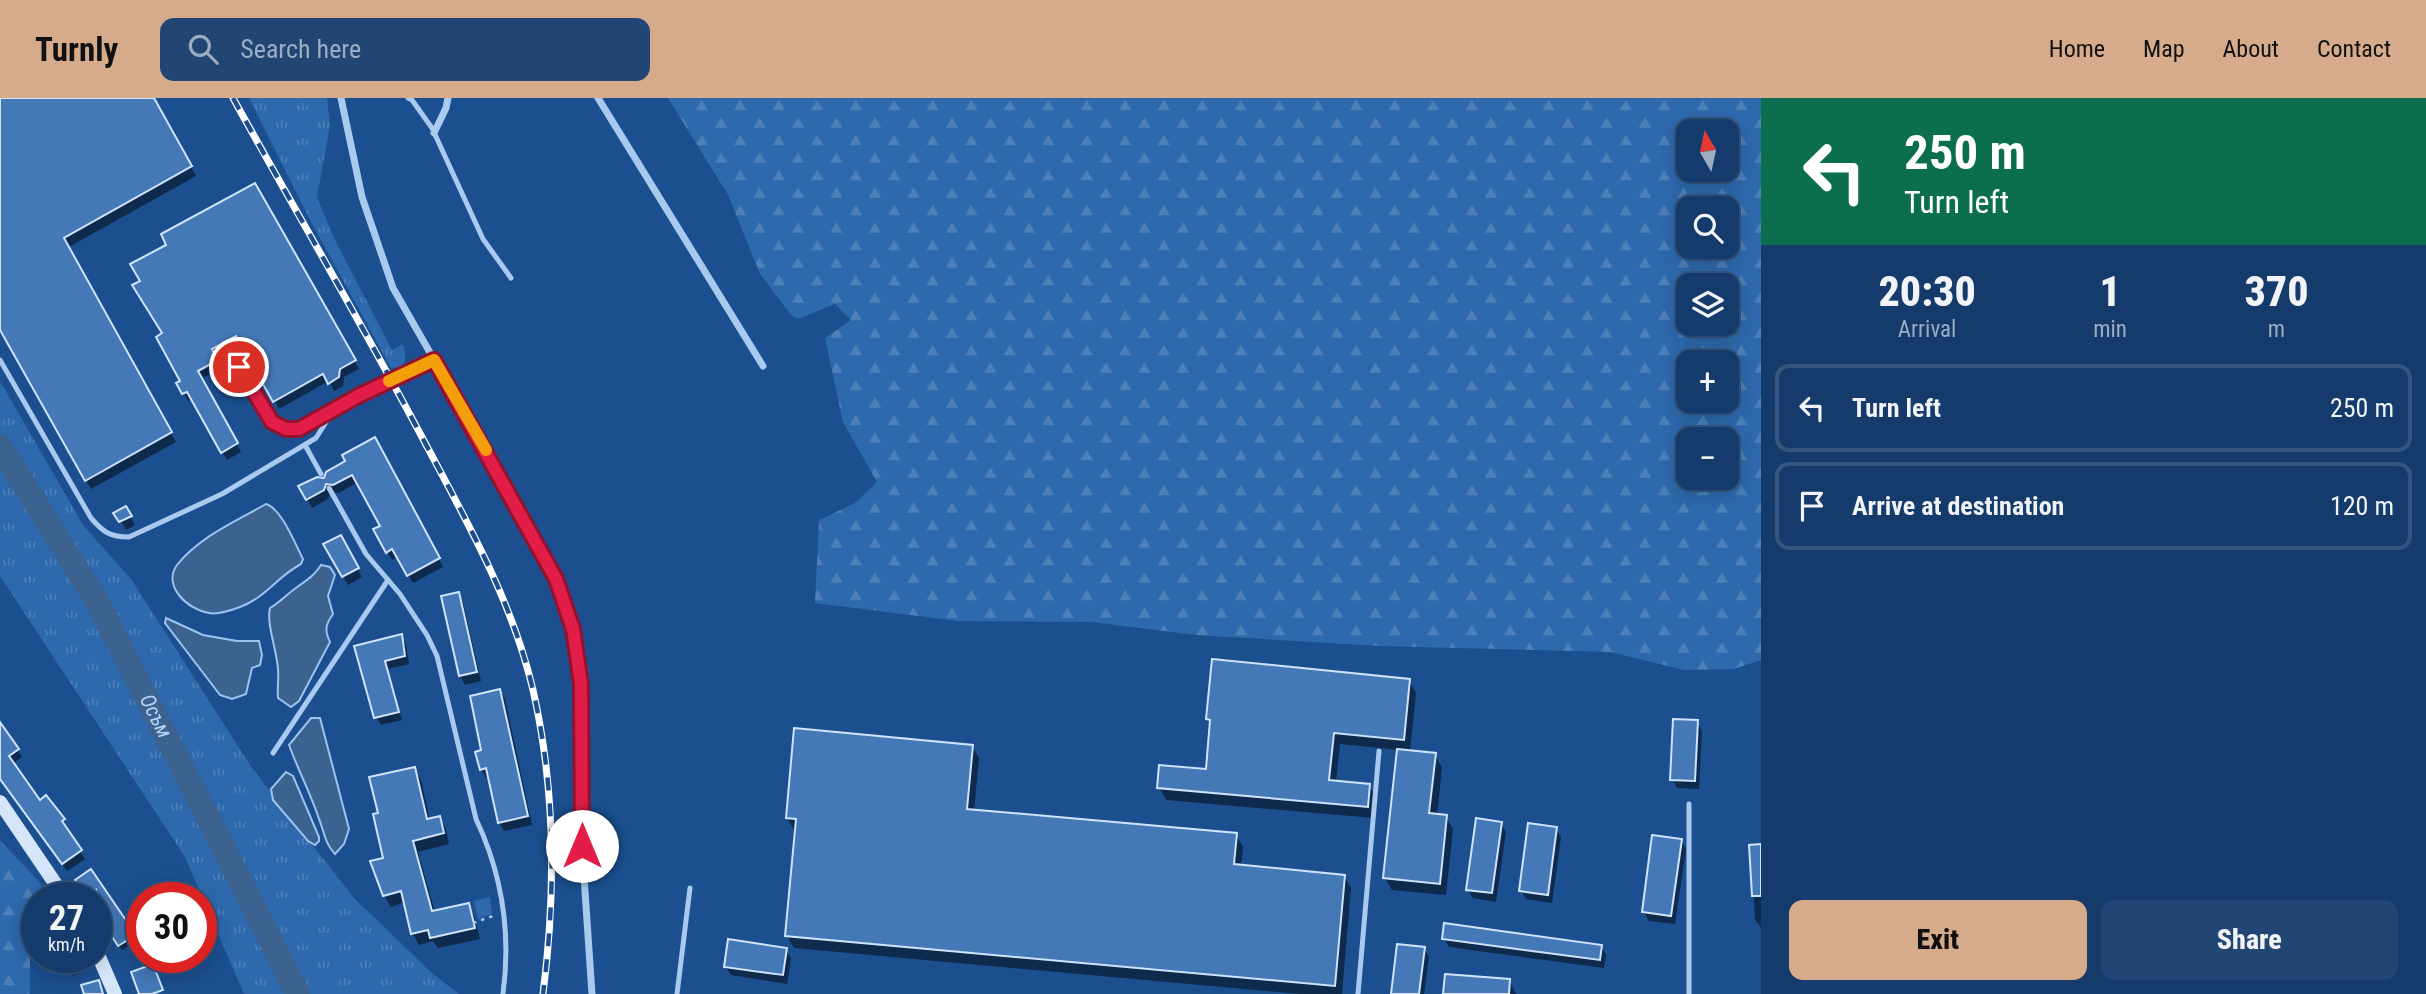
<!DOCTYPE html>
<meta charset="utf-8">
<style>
:root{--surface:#143b6b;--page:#214673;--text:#f1f3f6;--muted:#9dadc1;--line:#33557e;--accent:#d6ab8b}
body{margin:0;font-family:"Roboto Condensed",sans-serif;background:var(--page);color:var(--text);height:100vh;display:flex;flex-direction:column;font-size:26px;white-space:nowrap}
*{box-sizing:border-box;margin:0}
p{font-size:23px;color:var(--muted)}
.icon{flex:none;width:38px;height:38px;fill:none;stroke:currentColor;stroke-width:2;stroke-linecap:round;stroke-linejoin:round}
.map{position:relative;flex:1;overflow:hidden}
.sheet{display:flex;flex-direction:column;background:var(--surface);width:665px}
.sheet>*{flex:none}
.banner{background:#0b6e4f;color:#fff;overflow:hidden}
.needle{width:46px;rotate:351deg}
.controls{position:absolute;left:1676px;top:21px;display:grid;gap:14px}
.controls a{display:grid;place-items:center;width:63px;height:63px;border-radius:14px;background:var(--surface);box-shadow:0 4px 18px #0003,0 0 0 2px var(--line);font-size:35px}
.speed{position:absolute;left:21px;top:784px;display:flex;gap:14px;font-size:35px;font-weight:700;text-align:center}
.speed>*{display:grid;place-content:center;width:91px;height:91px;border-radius:50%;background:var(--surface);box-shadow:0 4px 18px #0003,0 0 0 2px var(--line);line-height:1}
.speed small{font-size:18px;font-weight:400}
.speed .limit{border:10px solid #d22;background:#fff;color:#111}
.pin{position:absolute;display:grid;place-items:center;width:60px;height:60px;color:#fff;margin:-30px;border:4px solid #fff;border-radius:50%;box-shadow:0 2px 7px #0007}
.me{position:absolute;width:77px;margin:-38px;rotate:0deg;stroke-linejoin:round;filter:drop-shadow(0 0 5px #0008)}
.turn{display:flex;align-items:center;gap:24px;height:147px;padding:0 28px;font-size:32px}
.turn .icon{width:91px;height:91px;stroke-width:2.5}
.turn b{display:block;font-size:49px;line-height:60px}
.eta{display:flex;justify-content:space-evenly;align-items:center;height:119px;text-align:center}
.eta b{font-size:42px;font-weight:800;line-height:49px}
.button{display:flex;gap:14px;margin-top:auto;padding:14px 28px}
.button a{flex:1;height:80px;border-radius:14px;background:var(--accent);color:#111;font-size:28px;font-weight:800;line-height:80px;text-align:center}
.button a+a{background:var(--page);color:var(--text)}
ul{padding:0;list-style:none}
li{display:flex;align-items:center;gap:21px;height:88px;margin:0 14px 10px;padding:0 14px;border:4px solid var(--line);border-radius:14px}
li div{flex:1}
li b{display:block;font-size:26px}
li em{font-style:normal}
header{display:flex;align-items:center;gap:42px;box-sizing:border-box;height:98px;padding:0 35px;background:var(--accent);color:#111}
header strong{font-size:33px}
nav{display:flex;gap:38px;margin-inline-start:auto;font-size:24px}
.search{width:490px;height:63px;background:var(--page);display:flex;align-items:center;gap:18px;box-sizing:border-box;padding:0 24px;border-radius:14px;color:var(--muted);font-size:26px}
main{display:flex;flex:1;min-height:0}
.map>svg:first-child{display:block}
.grass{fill:url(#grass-tufts)}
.forest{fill:url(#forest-firs);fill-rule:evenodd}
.water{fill:#3c6290;stroke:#9cc4f0;stroke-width:2}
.shadow{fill:#0007}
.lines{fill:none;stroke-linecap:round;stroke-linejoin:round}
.river{stroke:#3c6290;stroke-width:24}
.building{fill:#4478b7;stroke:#cfe3fa;stroke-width:2}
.path{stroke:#a9c9ee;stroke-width:2.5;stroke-dasharray:3.5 5;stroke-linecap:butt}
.service{stroke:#a9c9ee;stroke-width:5}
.minor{stroke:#a9c9ee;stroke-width:7}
.secondary{stroke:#d6e6fa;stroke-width:14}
.rail-casing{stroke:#fff;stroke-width:7}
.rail{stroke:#1b4f8f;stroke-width:4.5;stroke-dasharray:13;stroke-linecap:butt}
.route-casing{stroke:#92132f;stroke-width:18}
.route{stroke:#e11d48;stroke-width:12}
.slow{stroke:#f59e0b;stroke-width:12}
.labels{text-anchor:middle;stroke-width:7;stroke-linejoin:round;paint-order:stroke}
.water-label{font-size:21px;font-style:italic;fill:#b5d3f5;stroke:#1b4f8f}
</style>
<header>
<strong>Turnly</strong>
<div class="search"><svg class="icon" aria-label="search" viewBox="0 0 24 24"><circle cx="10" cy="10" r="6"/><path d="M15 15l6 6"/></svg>Search here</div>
<nav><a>Home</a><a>Map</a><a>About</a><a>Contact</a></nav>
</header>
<main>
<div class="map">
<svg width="1761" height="896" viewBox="0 0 1761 896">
<defs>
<pattern id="grass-tufts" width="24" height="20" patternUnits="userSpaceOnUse" patternTransform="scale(1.75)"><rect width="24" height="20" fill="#2e69ad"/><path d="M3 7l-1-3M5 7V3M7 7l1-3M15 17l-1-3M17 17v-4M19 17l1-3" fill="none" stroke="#4d80b9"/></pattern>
<pattern id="forest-firs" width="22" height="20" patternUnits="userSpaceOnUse" patternTransform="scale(1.75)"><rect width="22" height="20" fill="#2e69ad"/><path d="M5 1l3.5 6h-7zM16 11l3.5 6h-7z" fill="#4d80b9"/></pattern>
</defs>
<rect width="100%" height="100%" fill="#1b4f8f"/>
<g class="grass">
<path d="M249 0H327L330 28 317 99 335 142 392 252 403 246C407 260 407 270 391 270L309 120Z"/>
<path d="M0 283 83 427 131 481 252 670 354 800 433 876 459 896H244L185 759 0 478Z"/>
<path d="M490 799 492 816 478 821 474 803Z"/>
</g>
<g class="forest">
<path d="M668 0H1761V562L1734 571 1684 572 1610 554 1379 548 1196 537 1092 524 958 523 815 505 819 422 855 405 877 384 843 324 825 240 851 222 835 206 798 221 791 217 760 176 728 97ZM1689 33H1727V72H1689ZM1689 110H1727V149H1689ZM1689 187H1727V226H1689ZM1689 264H1727V303H1689ZM1689 341H1727V380H1689Z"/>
<path d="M0 742 42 787 30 833V896H0Z"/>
</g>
<g class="water">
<path d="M266 406C282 411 295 446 303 461L301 466C278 478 265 500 240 509 232 512 218 517 209 515 188 512 162 488 177 467 199 439 236 423 266 406Z"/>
<path d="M321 467 330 469 335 477 328 498 333 516C326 526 324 532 330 544L299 603 291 609 278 600C277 590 279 581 278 571 277 553 266 525 270 510 279 505 284 499 292 493 303 484 313 480 321 467Z"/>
<path d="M166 520 203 537 237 543H259L262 557 260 567 252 570 246 596 232 601 220 597 165 525Z"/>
<path d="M311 620H320L349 731 344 746 335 756C325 746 324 733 319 721 311 696 298 672 289 647Z"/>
<path d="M286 674 293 678 319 739V743L315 747 308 743 273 702 271 691Z"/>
</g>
<g class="shadow">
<path d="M0 0H152L196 78 67 150 176 344 91 391 0 228Z"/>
<path d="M255 87 359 271 344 279 343 288 334 293 329 283 279 311 242 245 215 260 221 270 201 281 241 354 227 362 193 301 188 303 179 286 183 283 142 183 169 148Z"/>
<path d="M375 341 443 469 413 485 398 459 392 462 376 432 382 429 358 384 339 395 330 394 328 401 312 410 301 389 325 382Z"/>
<path d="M125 410 135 427 126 432 116 415Z"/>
<path d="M340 439 362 479 348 487 326 447Z"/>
<path d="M458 496 463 504 481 583 465 587 460 578 443 499Z"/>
<path d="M401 538 406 547 409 566 388 571 402 622 381 627 376 619 356 549Z"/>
<path d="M1409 583 1416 595 1410 654 1435 657 1442 669 1437 718 1446 719 1453 731 1446 797 1392 792 1385 780 1399 652 1340 646 1336 684 1369 687 1376 700 1374 720 1166 702 1159 689 1207 673 1212 628 1208 621Z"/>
<path d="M500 593 505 601 532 727 504 733 499 724 489 679 486 680 481 671 484 653Z"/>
<path d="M1697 624 1702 633 1699 691 1677 690 1672 681Z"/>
<path d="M0 627 22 659 12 666 39 704 46 699 63 722 67 730 65 731 85 761 67 773 8 691 0 664Z"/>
<path d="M972 648 979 660 974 713 1236 737 1243 749 1241 769 1344 778 1351 790 1342 896H1299L794 850 787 838 797 732H794L787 720Z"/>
<path d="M415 671 421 682 430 722 440 720 446 731 449 746 418 754 435 814 468 807 474 818 480 841 438 850 433 843 419 847 413 836 405 804 391 809 385 799 410 792 409 789 384 798 375 778 372 765 385 762 380 717Z"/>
<path d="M1501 725 1506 734 1496 804 1473 800 1468 792Z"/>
<path d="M1556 730 1561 739 1552 805 1526 801 1521 792Z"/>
<path d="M1681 742 1686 751 1675 826 1649 823 1644 814Z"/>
<path d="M1751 748H1761V830L1755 821Z"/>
<path d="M90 774 137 843 122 852 96 812V800H88L78 783Z"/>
<path d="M1444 840 1601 848 1606 857 1604 870 1449 849Z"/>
<path d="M1424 850 1429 859 1424 896H1393Z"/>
<path d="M786 852 791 860 787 886 731 877 725 868Z"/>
<path d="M83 859 88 871 73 878 70 873Z"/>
<path d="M1509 882 1516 896H1445Z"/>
</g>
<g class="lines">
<path class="river" id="s1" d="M0 348 98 505 298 896"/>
</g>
<g class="building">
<path d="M0 0H154L192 68 64 140 172 334 85 383 0 232Z"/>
<path d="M255 85 356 262 340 271 339 279 328 286 323 276 273 304 236 238 212 251 218 262 198 273 238 345 221 355 187 294 182 296 176 285 180 283 156 239 162 235 132 187 140 183 130 166 166 147 161 136Z"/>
<path d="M375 339 440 460 407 478 392 451 386 455 373 431 380 428 352 377 333 387 326 386 324 392 306 402 298 388 317 379 324 380 326 374 345 363 342 357Z"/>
<path d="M126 408 132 418 119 424 113 415Z"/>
<path d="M341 437 359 470 342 479 323 446Z"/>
<path d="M459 494 477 574 459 578 441 498Z"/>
<path d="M402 536 405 558 385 563 399 614 374 620 354 548Z"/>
<path d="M1212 561 1410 581 1404 642 1334 635 1329 682 1370 686 1368 709 1157 690 1159 667 1206 671 1210 622 1206 621Z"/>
<path d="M500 591 528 718 498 725 486 670 480 672 475 654 481 652 470 598Z"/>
<path d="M1673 621 1698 622 1695 683 1670 682Z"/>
<path d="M0 624 19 651 9 658 40 702 46 697 65 721 62 723 82 752 62 766 0 681Z"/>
<path d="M794 630 973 647 967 711 1237 735 1234 766 1345 777 1335 888 785 838 796 721 786 720Z"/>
<path d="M1397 651 1436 655 1429 715 1447 717 1440 786 1383 780Z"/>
<path d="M415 669 427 721 440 718 444 735 413 743 432 813 469 805 475 830 430 840 428 832 411 836 401 793 383 798 370 763 383 760 373 716 378 715 369 679Z"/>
<path d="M1476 720 1502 724 1492 795 1466 792Z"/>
<path d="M1528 725 1557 729 1548 797 1519 793Z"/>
<path d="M1652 737 1682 741 1671 818 1642 814Z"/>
<path d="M1761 746V798H1752L1749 747Z"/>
<path d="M91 771 136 837 118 848 96 814V792L87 799 75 782Z"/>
<path d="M1444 825 1602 847 1600 862 1442 841Z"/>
<path d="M728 841 787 850 783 877 724 869Z"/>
<path d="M1397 846 1425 849 1419 896H1391Z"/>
<path d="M62 859H89L91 864 69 874Z"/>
<path d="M153 866 163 892 152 896H139L131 874Z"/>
<path d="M1445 876 1510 881 1509 896H1443Z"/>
<path d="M99 882 103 896H84L81 887Z"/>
</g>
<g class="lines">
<path class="path" d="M473 825 493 818"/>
<g class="service">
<path d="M408 0 412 2 432 30 483 141 511 180"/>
<path d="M230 250 272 324 286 331H299L330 315"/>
<path d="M0 262 91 420C103 434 110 439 129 439L222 396 316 340 333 313 343 306 434 262"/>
<path d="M305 347 321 376"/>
<path d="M329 390 366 456 400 496 427 537 437 558 476 721C502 776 511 836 503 896"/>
<path d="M273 655 388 482"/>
<path d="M677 896 690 790"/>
<path d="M1358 896 1379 653"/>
<path d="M1689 896V706"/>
</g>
<g class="minor">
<path d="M341 0 362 99 393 190 503 382 556 481 573 531 581 586 582 749 592 896"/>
<path d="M598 0 763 268"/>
<path d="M434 35 446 10 448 0"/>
</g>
<g class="secondary">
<path d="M0 704 65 800"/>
<path d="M96 852 115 896"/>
</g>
<defs>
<path id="rail" d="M233 0C296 114 362 226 423 341 466 422 512 502 533 592 556 693 556 794 543 896"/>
</defs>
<use href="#rail" class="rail-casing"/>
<use href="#rail" class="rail"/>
</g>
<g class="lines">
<defs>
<path id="route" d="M239 269 272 324 286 331H299L358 298 434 262 556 481 573 531 581 586 582 748"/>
</defs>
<use href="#route" class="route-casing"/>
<use href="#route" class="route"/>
<path class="slow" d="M389 283 434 262 486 352"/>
</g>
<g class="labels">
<g class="water-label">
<text dy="7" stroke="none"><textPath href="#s1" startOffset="312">Осъм</textPath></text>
</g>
</g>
</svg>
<div class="controls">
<a><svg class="needle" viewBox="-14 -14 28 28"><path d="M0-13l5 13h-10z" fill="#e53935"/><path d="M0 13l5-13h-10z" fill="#9dadc1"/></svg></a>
<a><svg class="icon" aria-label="search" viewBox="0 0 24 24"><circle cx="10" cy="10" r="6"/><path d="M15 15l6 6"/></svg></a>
<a><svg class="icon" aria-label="layers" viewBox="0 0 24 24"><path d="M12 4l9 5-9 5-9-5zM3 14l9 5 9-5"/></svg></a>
<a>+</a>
<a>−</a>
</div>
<div class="speed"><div>27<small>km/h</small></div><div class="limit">30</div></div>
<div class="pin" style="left:239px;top:269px;background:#d93025"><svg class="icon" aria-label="arrive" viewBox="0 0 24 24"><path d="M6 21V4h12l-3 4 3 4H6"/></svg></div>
<svg class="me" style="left:582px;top:748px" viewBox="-20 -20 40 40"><circle r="19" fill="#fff"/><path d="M0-13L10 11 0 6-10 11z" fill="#e11d48"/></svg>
</div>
<section class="sheet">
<div class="banner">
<div class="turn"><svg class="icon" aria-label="left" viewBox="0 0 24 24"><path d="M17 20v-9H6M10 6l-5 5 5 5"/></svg><div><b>250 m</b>Turn left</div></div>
</div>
<div class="eta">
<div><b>20:30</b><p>Arrival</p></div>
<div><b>1</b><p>min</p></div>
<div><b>370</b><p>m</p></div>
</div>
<ul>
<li><svg class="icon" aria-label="left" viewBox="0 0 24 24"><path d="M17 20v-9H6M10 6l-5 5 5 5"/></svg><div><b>Turn left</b></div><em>250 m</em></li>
<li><svg class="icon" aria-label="arrive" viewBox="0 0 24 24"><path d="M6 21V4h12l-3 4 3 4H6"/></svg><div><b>Arrive at destination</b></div><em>120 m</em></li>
</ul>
<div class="button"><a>Exit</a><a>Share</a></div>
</section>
</main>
